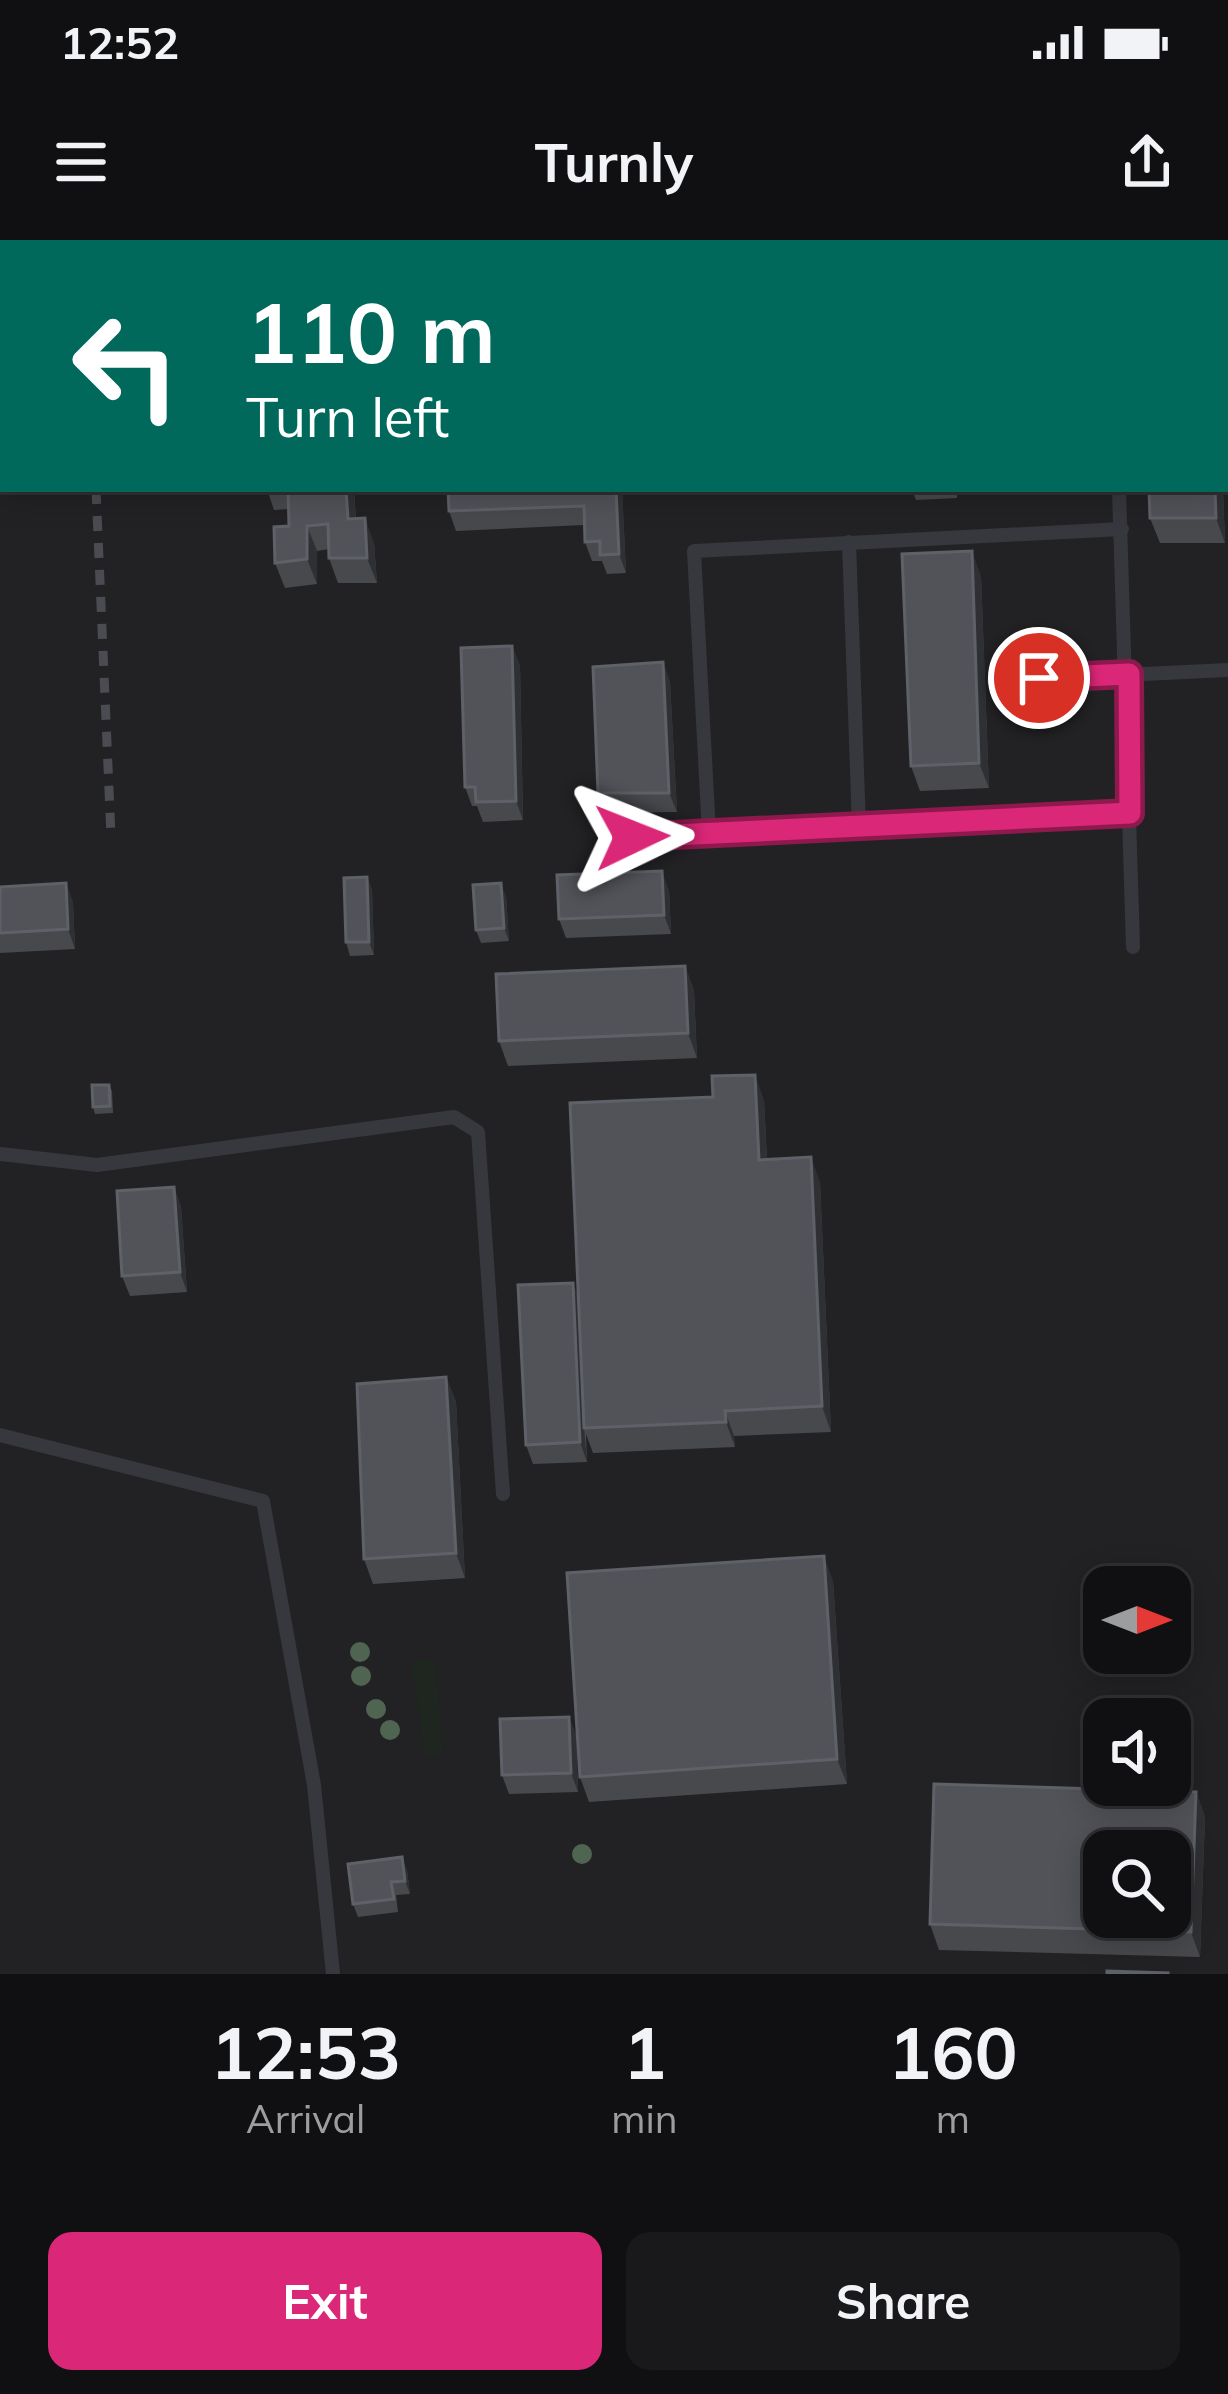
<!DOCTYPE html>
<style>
:root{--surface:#101012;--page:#19191b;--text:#f1f3f6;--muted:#9c9d9f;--line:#303032;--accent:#db2777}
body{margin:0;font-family:Mulish,sans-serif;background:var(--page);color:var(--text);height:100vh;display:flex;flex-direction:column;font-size:45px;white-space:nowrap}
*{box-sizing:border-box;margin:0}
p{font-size:39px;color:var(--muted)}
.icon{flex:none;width:66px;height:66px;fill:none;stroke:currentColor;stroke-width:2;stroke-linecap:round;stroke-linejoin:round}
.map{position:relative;height:1734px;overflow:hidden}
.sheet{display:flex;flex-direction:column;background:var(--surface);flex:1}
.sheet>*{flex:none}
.guide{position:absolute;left:0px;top:0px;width:1230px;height:252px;box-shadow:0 6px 30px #0003,0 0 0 3px var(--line);background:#00695c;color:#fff;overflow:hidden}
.needle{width:78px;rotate:90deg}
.controls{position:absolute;left:1083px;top:1326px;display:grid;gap:24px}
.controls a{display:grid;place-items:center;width:108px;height:108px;border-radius:24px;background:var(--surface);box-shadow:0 6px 30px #0003,0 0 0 3px var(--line);font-size:60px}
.pin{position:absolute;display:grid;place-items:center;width:102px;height:102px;color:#fff;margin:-51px;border:6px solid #fff;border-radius:50%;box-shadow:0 3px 12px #0007}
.me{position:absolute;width:132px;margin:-66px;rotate:88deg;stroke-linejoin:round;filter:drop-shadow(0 0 9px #0008)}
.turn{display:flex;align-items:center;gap:42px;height:252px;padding:0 48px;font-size:54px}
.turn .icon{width:156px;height:156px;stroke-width:2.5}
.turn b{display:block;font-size:84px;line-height:102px}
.eta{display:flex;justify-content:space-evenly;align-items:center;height:204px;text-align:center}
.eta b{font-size:72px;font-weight:700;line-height:84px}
.cta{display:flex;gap:24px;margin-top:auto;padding:24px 48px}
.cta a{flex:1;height:138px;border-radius:24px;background:var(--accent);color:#fff;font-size:48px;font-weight:700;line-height:138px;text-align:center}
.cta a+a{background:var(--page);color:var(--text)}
.status{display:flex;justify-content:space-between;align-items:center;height:84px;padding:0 60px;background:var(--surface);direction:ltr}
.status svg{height:33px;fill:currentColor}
header{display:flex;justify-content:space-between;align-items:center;height:156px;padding:0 48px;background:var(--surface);font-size:54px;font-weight:700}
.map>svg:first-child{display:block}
.built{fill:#222225;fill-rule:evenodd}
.green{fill:#1e261f}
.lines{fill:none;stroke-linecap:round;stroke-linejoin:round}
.service{stroke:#37383d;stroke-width:14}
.rail{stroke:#4a4c52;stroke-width:9;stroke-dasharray:15 12;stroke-linecap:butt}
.tree{fill:#506452}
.wall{fill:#47494d}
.shaded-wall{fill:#2f3033}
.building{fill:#525359;stroke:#5f6168;stroke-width:3;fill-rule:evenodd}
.route-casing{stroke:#8e194d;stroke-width:30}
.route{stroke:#db2777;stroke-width:21}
</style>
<div class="status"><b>12:52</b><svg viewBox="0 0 49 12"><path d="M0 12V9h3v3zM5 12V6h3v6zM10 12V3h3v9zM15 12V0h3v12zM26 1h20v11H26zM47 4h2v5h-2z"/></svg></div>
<header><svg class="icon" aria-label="menu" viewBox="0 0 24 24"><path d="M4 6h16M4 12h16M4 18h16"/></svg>Turnly<svg class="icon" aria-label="share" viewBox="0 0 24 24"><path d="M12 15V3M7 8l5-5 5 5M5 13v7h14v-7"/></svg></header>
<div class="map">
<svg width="1228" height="1734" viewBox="0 0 1228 1734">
<rect width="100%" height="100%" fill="#161618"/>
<path class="built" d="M0 0H1228V1734H0ZM3 3H1227V249H3ZM1104 1347H1170V1413H1104ZM1104 1479H1170V1545H1104ZM1104 1611H1170V1677H1104Z"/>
<path class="green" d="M436 1419 443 1515 425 1517 411 1420Z"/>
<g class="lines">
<g class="service">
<path d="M1104 0V3"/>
<path d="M1119 249 1133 707"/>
<path d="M849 302 859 587"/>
<path d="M994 441 1228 430"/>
<path d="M709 594 694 311 1122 289"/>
<path d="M632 597 1131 573"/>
<path d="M0 914 97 925 454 877 478 892 503 1254"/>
<path d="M0 1195 263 1261 314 1545 333 1734"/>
</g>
<g class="rail">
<path d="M85 0 86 3"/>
<path d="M96 249 111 596"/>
</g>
</g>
<g class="tree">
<circle cx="360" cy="1412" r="10"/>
<circle cx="361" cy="1436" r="10"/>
<circle cx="376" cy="1469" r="10"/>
<circle cx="390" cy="1490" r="10"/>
<circle cx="582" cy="1614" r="10"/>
</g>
<g class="wall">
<path d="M267 249H354L356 279 374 303 377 343H338L329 318V309L317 311V344L285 348 275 323 289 286V269L274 270Z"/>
<path d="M622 249 626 333 607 334 602 321H592L585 302 584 285 456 291 449 271Z"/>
<path d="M912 249H957V258L916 260Z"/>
<path d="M1149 249H1223L1225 303H1160L1150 278Z"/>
<path d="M981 336 989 548 920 551 911 526Z"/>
<path d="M512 406 520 426 523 580 483 582 477 566H472L465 547Z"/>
<path d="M663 422 670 442 677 572 605 573 598 553Z"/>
<path d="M367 637 372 650 374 715 350 716 346 702Z"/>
<path d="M66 643 73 663 75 709 0 713V647Z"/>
<path d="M669 650 671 694 566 698 559 679Z"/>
<path d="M506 656 509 701 481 703 476 690Z"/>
<path d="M685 726 694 751 697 818 508 826 499 801Z"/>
<path d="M109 845 112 851 113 873 95 874 93 867Z"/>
<path d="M764 860 767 919 820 942 831 1192 734 1196 735 1207 593 1213 586 1194 587 1222 533 1224 526 1205 573 1043 578 1058Z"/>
<path d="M174 947 181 967 187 1052 130 1056 122 1036Z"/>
<path d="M446 1137 456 1162 465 1338 373 1344 364 1319Z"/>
<path d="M833 1341 847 1544 589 1562 580 1537Z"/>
<path d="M569 1477 576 1496 578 1552 509 1554 502 1535Z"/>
<path d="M1196 1552 1205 1577 1200 1717 939 1710 930 1684Z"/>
<path d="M407 1630 410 1654 396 1655 398 1672 358 1677 353 1664Z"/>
</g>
<g class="shaded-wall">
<path d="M346 249H354L357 304 348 279Z"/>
<path d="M616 249H622L626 333 619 314Z"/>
<path d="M1215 249H1223L1225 303 1216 278Z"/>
<path d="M365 278 374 303 377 343 367 318Z"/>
<path d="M307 286 317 311V344L307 319Z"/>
<path d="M972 311 981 336 989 548 979 523Z"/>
<path d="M512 406 520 426 523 580 516 561Z"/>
<path d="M663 422 670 442 677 572 669 553Z"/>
<path d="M662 631 669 650 671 694 664 675Z"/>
<path d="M367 637 372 650 374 715 369 702Z"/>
<path d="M66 643 73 663 75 709 68 689Z"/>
<path d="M501 643 506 656 509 701 504 688Z"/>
<path d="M685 726 694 751 697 818 688 793Z"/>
<path d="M755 835 764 860 768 945 759 920Z"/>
<path d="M811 917 820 942 831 1192 822 1166Z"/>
<path d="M174 947 181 967 187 1052 180 1032Z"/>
<path d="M573 1043 580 1062 584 1188 587 1222 580 1202Z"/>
<path d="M446 1137 456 1162 465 1338 456 1313Z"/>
<path d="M725 1171 734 1196 735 1207 726 1182Z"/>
<path d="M824 1316 833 1341 847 1544 837 1519Z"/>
<path d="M569 1477 576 1496 578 1552 571 1533Z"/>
<path d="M1196 1552 1205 1577 1200 1717 1191 1692Z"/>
<path d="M402 1617 407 1630 410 1654 405 1641Z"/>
</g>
<g class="building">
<rect x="278" y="0" width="58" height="3"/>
<rect x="471" y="0" width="35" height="3"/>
<rect x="734" y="0" width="277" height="3"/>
<rect x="1150" y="0" width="39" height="3"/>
<path d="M288 249H346L348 279 365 278 367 318H329L328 284 307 286V319L275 323 274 287 289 286Z"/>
<path d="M448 249H616L619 314 600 315V301L585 302 584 266 449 271Z"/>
<path d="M1149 249H1215L1216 278H1150Z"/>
<path d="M972 311 979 523 911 526 902 314Z"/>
<path d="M512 406 516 561 476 562 475 547H465L461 408Z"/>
<path d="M663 422 669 553H598L593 427Z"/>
<path d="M662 631 664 675 559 679 557 635Z"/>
<path d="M367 637 369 702H346L344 638Z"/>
<path d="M66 643 68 689 0 693V647Z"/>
<path d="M501 643 504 688 476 690 473 645Z"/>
<path d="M685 726 688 793 499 801 496 734Z"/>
<path d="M755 835 759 920 811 917 822 1166 725 1171 726 1182 584 1188 570 863 713 857 712 836Z"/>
<path d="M92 845H109L110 866 93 867Z"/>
<path d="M174 947 180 1032 122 1036 117 951Z"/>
<path d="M573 1043 580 1202 526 1205 518 1045Z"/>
<path d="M446 1137 456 1313 364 1319 357 1144Z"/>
<path d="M824 1316 837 1519 580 1537 567 1333Z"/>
<path d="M569 1477 571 1533 502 1535 500 1479Z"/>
<path d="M934 1544 1196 1552 1191 1692 930 1684ZM1104 1611H1170V1677H1104Z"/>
<path d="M402 1617 405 1641 391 1642 394 1659 353 1664 348 1624Z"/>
<path d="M1107 1731 1168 1733V1734H1107Z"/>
</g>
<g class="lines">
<defs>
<path id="route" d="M632 597 1130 573 1129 434 1039 438"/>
</defs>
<use href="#route" class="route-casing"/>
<use href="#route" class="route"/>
</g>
</svg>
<div class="controls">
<a><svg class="needle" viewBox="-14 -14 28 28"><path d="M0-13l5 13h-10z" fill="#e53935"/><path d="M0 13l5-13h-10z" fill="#9c9d9f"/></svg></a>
<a><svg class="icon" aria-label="sound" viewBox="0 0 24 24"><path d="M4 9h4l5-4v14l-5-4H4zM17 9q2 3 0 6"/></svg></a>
<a><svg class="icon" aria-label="search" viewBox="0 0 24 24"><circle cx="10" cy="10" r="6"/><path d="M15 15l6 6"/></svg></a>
</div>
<div class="pin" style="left:1039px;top:438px;background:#d93025"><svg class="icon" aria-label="arrive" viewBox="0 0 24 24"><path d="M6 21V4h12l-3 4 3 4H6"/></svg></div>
<svg class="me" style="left:632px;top:597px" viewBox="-20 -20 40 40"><path d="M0-17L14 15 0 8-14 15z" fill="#db2777" stroke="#fff" stroke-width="4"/></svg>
<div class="guide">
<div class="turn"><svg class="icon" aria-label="left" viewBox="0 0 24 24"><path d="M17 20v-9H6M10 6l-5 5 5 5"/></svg><div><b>110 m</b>Turn left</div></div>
</div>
</div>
<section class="sheet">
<div class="eta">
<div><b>12:53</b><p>Arrival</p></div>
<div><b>1</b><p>min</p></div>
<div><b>160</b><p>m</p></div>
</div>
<div class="cta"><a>Exit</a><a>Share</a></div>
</section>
